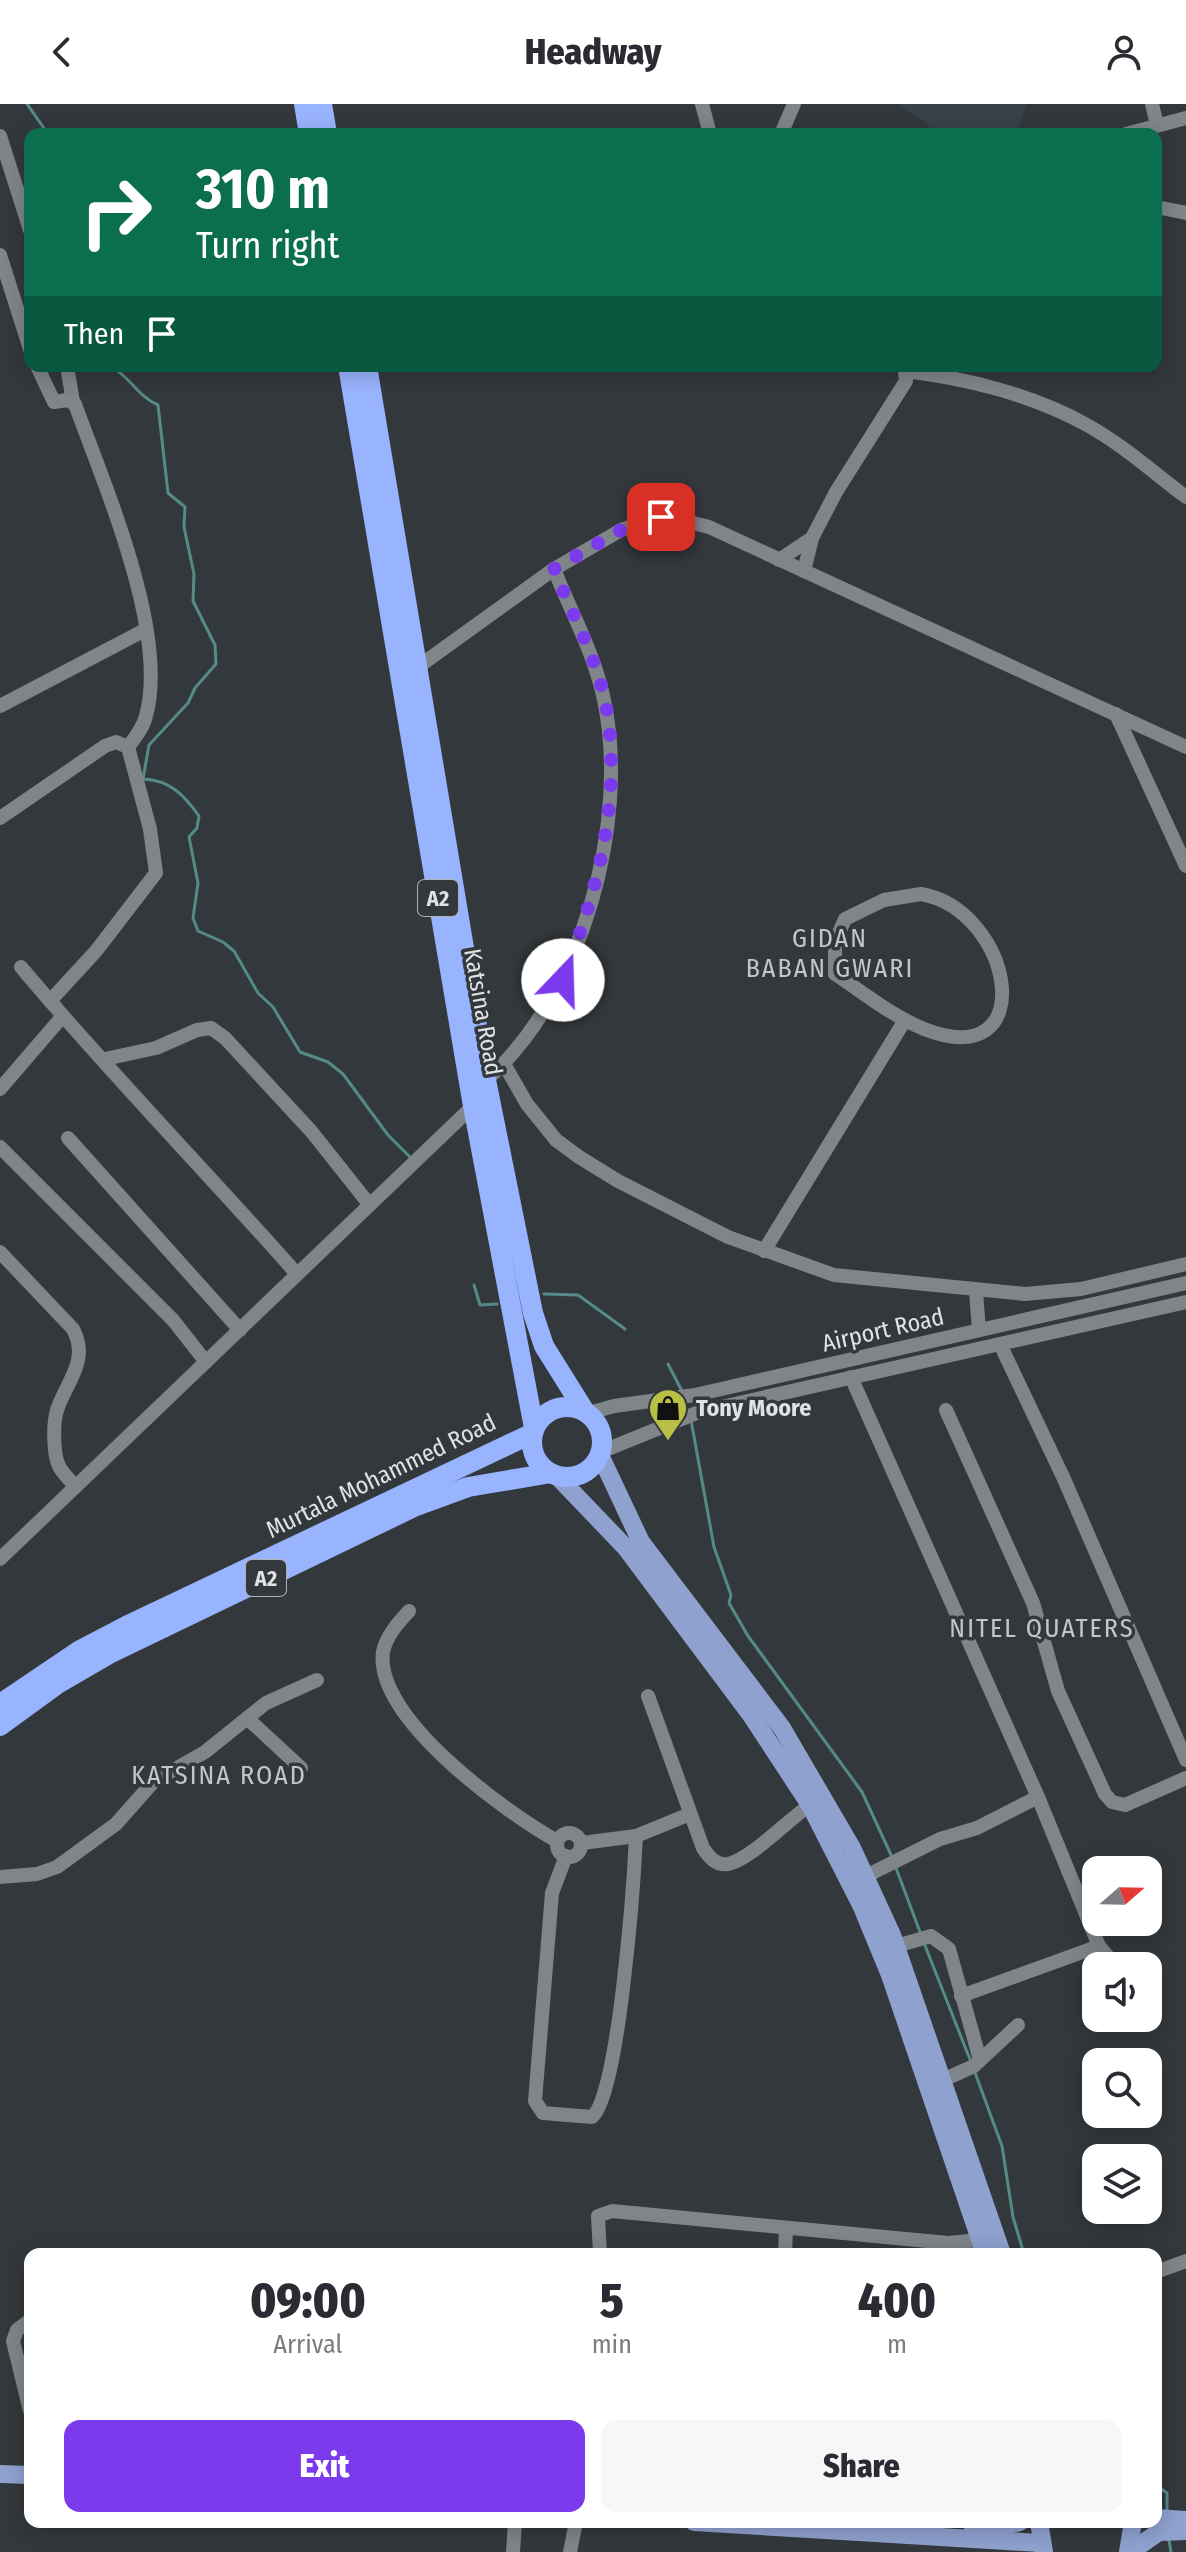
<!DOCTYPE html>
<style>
:root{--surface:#fff;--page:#f7f7f7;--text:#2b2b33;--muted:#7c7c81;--accent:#7c3aed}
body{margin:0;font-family:"Fira Sans Condensed",sans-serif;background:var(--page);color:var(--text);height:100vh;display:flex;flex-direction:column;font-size:30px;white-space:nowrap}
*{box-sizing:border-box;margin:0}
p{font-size:26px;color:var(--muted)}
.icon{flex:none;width:44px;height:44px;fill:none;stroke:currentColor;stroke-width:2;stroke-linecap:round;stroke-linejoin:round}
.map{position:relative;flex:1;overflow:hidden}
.side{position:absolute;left:24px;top:2144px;width:1138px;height:280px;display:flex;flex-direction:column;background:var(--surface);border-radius:16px;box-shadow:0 4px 20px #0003}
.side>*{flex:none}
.hud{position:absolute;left:24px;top:24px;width:1138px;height:244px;border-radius:16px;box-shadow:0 4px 20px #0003;background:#0b6e4f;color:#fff;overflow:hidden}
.needle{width:52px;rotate:70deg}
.tools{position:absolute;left:1082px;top:1752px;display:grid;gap:16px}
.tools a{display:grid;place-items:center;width:80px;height:80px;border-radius:16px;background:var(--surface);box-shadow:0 4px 20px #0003;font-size:40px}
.pin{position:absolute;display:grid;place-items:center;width:68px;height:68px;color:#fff;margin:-34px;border-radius:16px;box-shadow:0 4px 12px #0006}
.me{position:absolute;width:88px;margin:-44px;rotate:21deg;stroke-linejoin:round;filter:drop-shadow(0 0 6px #0008)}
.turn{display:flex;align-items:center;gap:28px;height:168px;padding:0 40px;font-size:36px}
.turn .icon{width:104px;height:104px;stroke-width:2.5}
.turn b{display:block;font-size:56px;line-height:68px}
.then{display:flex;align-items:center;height:76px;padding:0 40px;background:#0003;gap:16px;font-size:30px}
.eta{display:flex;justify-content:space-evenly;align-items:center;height:136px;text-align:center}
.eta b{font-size:48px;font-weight:800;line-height:56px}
.cta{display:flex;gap:16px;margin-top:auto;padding:16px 40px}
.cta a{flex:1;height:92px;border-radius:16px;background:var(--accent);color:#fff;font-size:32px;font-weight:800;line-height:92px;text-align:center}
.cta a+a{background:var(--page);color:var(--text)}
header{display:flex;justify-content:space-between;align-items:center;height:104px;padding:0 40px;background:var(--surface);font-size:36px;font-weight:800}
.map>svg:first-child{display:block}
.built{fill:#38424b}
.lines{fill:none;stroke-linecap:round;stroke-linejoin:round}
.stream{stroke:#548b89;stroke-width:3}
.minor{stroke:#7f8589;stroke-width:14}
.major{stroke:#8fa1cf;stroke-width:18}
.highway{stroke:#99b4fe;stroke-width:20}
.route{stroke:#7c3aed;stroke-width:14;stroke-dasharray:0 25.2}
.labels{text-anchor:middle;stroke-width:7;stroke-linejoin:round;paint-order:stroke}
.shield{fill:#33383c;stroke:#acb0b2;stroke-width:2}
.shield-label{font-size:22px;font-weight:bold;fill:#e0e3e5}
.street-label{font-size:24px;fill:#e0e3e5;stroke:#33383c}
.poi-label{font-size:24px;font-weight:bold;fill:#e0e3e5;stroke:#33383c;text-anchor:start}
.neighbourhood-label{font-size:26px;letter-spacing:2px;fill:#c0c7cc;stroke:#33383c}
</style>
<header><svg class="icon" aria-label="back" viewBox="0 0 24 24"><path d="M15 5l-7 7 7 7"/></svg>Headway<svg class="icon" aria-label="person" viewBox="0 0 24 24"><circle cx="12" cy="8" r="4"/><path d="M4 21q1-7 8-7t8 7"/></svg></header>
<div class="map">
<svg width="1186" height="2448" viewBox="0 0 1186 2448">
<rect width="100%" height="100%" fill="#33383c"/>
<path class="built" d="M899 0H1026L1017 30H933L926 19Z"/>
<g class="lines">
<g class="stream">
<path d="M27 0 48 30"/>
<path d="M110 262C130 272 137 292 158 301L168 389 185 403 184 423 194 470 193 497 215 541 216 560 195 584 188 599 149 641 143 675C170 676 184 691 199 712L197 724 189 733 198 779 193 814 198 827 223 838 234 847 258 889 273 903 300 948 328 958 343 970 388 1031 411 1054"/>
<path d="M474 1181 480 1201 497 1200"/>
<path d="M544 1190 578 1191 625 1225"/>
<path d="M668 1260 683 1289"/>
<path d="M691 1316 714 1443 731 1491 729 1499 748 1532 862 1688 892 1753"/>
<path d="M896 1764 920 1828"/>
<path d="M924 1839 971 1958"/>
<path d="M974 1966 1002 2042 1013 2113 1024 2150"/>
<path d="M1156 2381 1167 2389V2409"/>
<path d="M1169 2436 1171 2448"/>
</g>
<g class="minor">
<path d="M702 0 710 30"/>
<path d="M1152 0 1157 21"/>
<path d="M781 30 794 0"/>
<path d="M1126 30 1186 14"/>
<path d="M0 32 30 126"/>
<path d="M1156 103 1186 109"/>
<path d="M0 151 30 245"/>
<path d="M37 262 54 298 67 296 75 300C104 381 169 528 146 612 143 624 135 634 128 643"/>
<path d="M67 262 73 298"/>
<path d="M906 262 905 267C966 274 1033 291 1087 321 1123 341 1154 369 1186 393"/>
<path d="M779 456 812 434"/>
<path d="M804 467 812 434 836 388 906 277 905 267"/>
<path d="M411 568 554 465 621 426 651 415 670 413 709 423 1186 643"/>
<path d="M0 602 145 526"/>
<path d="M1116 610 1186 762"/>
<path d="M0 714 105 642 116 638 128 643 150 725 156 769 96 847 50 897"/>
<path d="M921 790C1013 806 1043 971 924 925 892 912 864 889 835 870V838L845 815 884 796Z"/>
<path d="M21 863C109 968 205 1066 296 1169"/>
<path d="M105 955 156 944 197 926 211 924 225 934 311 1027 369 1100"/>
<path d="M504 960 527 1000 556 1036 579 1053 618 1077 728 1133 834 1171 1025 1190 1081 1185 1186 1160"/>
<path d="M486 976C582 893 630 718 604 596 595 551 571 508 554 465"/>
<path d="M0 985 62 913"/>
<path d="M68 1034 240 1226"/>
<path d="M0 1043 173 1216 206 1258"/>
<path d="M764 1147 905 916"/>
<path d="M0 1148 73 1225C90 1257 66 1278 57 1306 53 1319 53 1350 59 1362 62 1369 70 1376 75 1382"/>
<path d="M976 1188 979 1226"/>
<path d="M1000 1240 1064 1375 1186 1656"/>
<path d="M851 1273 1038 1693 1099 1842 1116 1862"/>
<path d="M946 1306 1033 1499 1058 1587 1105 1690 1112 1698 1125 1701 1186 1674"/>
<path d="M589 1309 614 1302 695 1291 1186 1179"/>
<path d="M603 1347 699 1308 1186 1198"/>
<path d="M0 1455 473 1002"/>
<path d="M409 1507C398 1519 386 1532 383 1548 374 1614 507 1709 557 1737"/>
<path d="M648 1592 703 1744C709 1753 716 1762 728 1760 750 1756 789 1715 810 1701"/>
<path d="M247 1614 301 1664"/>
<circle cx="569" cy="1741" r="12"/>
<path d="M582 1739 636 1732 690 1710"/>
<path d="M566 1752 552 1789 535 1997 543 2009 592 2013C619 1992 634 1775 636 1732"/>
<path d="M866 1772 940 1735 977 1724 1038 1693"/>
<path d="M0 1773 37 1770 57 1763 116 1720 154 1677 205 1648 266 1599 317 1576"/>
<path d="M896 1842 931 1832 949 1845 980 1956"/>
<path d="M1148 1884V1885"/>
<path d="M961 1892 1099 1842"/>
<path d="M943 1976 974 1962 1018 1921"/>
<path d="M600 2150 598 2112 612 2107 948 2139 980 2136"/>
<path d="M785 2150 786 2124"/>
<path d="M1156 2168 1186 2157"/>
<path d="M30 2216 17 2226 13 2237 30 2307"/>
<path d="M513 2448 515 2418"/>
<path d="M570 2448 576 2418"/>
</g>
<g class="major">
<path d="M600 1351 641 1438 782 1624 852 1744 892 1831 1002 2150"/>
<path d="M558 1373 626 1444 751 1611 810 1701 862 1803 890 1871 985 2150"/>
<path d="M0 2370 30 2371"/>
<path d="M1156 2414 1186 2416"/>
<path d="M694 2418 1040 2439"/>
<path d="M1039 2418 1044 2448"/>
<path d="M972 2429 1020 2418"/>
<path d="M1128 2448 1133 2418"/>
<path d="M1130 2448 1159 2428 1186 2427"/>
</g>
<g class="highway">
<path d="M304 0 309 30"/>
<path d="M322 0 327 30"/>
<path d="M348 262 473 1002 534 1324"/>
<path d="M367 262 486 976 533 1209 544 1242 584 1306"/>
<circle cx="567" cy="1338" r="35"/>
<path d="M0 1600 80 1546 126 1522 533 1329"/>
<path d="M0 1622 59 1579 109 1550 416 1402 468 1383 551 1369"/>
</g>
</g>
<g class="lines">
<path class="route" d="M563 876C597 788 624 691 605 596 595 551 571 508 554 465L621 426 661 413"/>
</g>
<defs>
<symbol id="shop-pin" viewBox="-11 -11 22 30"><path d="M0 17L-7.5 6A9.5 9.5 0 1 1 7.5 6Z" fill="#bac045" stroke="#33383c"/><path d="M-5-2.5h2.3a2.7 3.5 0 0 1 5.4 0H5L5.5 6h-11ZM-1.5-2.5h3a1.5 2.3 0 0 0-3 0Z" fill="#111"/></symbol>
</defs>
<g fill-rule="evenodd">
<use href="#shop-pin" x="646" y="1282" width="44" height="60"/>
</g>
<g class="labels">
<g class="shield">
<rect x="418" y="776" width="40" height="36" rx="6"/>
<rect x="246" y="1456" width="40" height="36" rx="6"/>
</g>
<g class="shield-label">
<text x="438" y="802">A2</text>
<text x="266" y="1482">A2</text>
</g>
<g class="street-label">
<text transform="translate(483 908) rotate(80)" y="8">Katsina Road</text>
<text transform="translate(883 1226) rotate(-13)" y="8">Airport Road</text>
<text transform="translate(381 1372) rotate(-26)" y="8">Murtala Mohammed Road</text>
</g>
<g class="poi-label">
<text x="696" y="1312">Tony Moore</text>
</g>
<g class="neighbourhood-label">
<text x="830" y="843">GIDAN<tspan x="830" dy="30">BABAN GWARI</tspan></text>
<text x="1042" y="1533">NITEL QUATERS</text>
<text x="219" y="1680">KATSINA ROAD</text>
</g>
</g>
</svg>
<div class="tools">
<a><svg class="needle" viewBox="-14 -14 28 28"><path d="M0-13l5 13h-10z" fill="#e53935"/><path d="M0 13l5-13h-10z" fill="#7c7c81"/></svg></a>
<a><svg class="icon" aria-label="sound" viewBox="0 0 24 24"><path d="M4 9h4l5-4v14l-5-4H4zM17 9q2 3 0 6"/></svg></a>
<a><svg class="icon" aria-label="search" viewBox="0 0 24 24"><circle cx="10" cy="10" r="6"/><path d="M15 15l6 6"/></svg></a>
<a><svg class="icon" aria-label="layers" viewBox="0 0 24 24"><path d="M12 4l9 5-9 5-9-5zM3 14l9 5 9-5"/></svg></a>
</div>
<div class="pin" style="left:661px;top:413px;background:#d93025"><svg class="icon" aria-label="arrive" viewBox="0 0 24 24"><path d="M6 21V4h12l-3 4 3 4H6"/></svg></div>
<svg class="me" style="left:563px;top:876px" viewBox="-20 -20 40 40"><circle r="19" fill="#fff"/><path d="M0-13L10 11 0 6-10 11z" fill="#7c3aed"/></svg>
<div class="hud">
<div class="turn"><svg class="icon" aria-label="right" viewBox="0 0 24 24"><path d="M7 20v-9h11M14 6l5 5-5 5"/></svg><div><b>310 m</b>Turn right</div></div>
<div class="then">Then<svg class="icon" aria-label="arrive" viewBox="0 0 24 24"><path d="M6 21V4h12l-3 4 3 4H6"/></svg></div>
</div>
<section class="side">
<div class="eta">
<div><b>09:00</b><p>Arrival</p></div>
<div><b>5</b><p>min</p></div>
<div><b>400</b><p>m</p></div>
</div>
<div class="cta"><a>Exit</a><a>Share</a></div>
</section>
</div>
